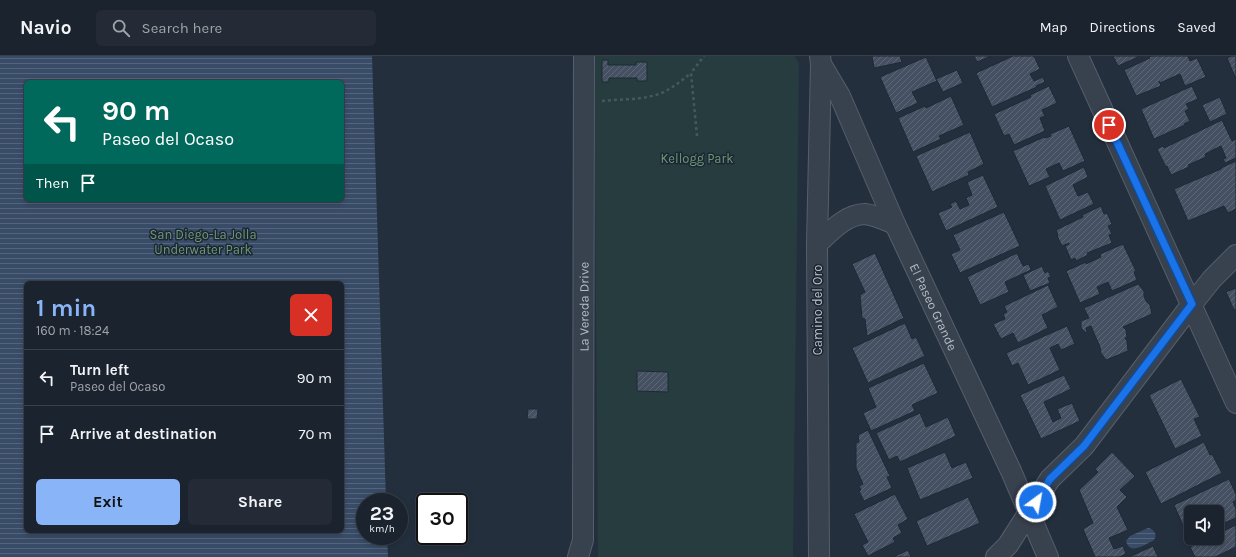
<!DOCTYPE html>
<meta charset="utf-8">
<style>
:root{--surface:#1b232e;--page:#242b36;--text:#f1f3f6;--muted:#a0a4aa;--line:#39404a;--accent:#8ab4f8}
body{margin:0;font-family:Karla,sans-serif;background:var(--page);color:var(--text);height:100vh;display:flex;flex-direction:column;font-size:15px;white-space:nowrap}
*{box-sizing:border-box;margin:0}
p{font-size:13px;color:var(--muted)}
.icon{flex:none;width:22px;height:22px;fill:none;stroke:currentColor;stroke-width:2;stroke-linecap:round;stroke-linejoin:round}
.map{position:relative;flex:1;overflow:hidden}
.sheet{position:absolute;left:24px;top:225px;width:320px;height:252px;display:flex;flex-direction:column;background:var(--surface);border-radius:6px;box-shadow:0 2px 6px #0003,0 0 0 1px var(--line)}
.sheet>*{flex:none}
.top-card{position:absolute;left:24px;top:24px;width:320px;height:122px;border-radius:6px;box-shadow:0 2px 6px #0003,0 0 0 1px var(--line);background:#00695c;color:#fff;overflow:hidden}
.fabs{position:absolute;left:1184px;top:449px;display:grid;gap:8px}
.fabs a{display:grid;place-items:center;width:40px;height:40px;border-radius:6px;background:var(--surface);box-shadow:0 2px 6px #0003,0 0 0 1px var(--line);font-size:20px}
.speed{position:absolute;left:356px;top:437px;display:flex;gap:8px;font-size:20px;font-weight:700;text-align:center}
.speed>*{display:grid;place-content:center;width:52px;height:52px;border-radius:50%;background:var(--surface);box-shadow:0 2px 6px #0003,0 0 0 1px var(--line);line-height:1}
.speed small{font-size:10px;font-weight:400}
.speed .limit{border:2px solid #111;border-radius:6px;background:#fff;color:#111}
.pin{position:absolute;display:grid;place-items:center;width:34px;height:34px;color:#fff;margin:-17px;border:2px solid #fff;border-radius:50%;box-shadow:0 1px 4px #0007}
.me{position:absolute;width:44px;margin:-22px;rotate:32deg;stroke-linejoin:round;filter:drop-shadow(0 0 3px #0008)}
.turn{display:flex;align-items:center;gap:14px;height:84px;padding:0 12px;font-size:18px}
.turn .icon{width:52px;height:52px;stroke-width:2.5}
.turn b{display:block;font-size:28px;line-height:34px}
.then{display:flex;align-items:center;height:38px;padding:0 12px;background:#0003;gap:8px;font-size:15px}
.round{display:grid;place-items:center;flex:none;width:42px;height:42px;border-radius:6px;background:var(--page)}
.summary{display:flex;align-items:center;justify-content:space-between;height:68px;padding:0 12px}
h1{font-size:24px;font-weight:700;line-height:30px;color:var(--accent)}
.button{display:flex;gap:8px;margin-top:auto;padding:8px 12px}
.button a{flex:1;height:46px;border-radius:6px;background:var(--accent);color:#111;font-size:16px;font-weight:700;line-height:46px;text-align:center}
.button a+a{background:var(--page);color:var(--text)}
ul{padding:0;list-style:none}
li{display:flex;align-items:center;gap:12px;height:56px;padding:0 12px;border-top:1px solid var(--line)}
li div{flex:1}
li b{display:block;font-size:15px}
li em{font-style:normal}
header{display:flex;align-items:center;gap:24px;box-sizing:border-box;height:56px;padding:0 20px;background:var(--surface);border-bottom:1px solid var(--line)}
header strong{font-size:19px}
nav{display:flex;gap:22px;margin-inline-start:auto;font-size:14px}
.search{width:280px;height:36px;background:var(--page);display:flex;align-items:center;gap:10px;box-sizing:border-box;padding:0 14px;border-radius:6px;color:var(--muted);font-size:15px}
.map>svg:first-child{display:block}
.green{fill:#263c3f}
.water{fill:url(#water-rules);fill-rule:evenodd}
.building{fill:url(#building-hatch);stroke:#1f2835}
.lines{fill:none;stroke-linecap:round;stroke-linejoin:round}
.minor-casing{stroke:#565f6c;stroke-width:22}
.path{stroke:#44595c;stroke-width:2.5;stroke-dasharray:3 3;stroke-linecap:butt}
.minor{stroke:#38414e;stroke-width:20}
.route-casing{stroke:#114b97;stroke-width:10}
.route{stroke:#1a73e8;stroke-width:7}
.labels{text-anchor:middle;stroke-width:3;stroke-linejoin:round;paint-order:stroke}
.park-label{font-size:13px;fill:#6b9a76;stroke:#1d2633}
.street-label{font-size:13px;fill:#b4bcc9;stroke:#1d2633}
</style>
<header>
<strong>Navio</strong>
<div class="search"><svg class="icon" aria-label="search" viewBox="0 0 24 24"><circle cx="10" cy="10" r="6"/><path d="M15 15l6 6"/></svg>Search here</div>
<nav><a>Map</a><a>Directions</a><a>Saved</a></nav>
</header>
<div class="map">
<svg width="1236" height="501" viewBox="0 0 1236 501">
<defs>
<pattern id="water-rules" width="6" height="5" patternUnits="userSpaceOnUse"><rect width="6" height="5" fill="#394c67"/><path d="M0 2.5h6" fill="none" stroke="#53647b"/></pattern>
<pattern id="building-hatch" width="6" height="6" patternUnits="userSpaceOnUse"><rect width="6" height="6" fill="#455162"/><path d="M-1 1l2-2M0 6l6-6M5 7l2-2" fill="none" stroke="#5d6877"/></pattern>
</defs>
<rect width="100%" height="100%" fill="#242f3e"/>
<path class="green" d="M594 0H795L799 8 793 501H598Z"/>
<g class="water">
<path d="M0 0H372L386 446H365V480H387L388 501H0ZM26 26H342V144H26ZM26 227H342V475H26Z"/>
<path d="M1148 472C1154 473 1158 479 1154 484 1152 486 1147 487 1145 489 1137 492 1129 496 1126 485L1130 480Z"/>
</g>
<g class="building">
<path d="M872 0H900L902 6 874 12Z"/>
<path d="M974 0H991L977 6Z"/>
<path d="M1013 0H1034L1040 13 1030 18 1034 25 1043 21 1045 26 1036 30 1037 31 992 51 976 17Z"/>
<path d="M1113 0H1138V1L1118 10Z"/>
<path d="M1152 0H1188L1190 5 1197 2 1206 21 1185 30 1180 18 1160 27 1159 25 1161 30 1136 40 1124 14 1150 2 1149 1Z"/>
<path d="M1231 0H1236V23L1227 2Z"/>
<path d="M926 1 937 25 912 36 918 47 896 57 880 21Z"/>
<path d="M602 4H608V9H636V6H647V25H637V22H609V26H602Z"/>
<path d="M957 14 963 27 943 36 936 23Z"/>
<path d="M1049 30 1057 47 1042 54 1045 60 1040 62 1045 75 1014 89 1009 78 1004 80 994 58 1031 41 1030 39Z"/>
<path d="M1192 30 1198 43 1186 48 1189 53 1185 55 1190 65 1184 68 1185 69 1154 83 1141 53Z"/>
<path d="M951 40 964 69 939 80 941 83 913 96 898 62 925 50 926 52Z"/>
<path d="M1220 41 1227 58 1210 66 1202 49Z"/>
<path d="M1222 64 1232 85 1236 83V102L1225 107 1223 103 1226 102 1221 90 1205 98 1206 101 1188 109 1189 111 1171 119 1167 110 1166 111 1157 93 1163 90 1164 92Z"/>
<path d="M1069 70 1085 105 1063 115 1059 107 1046 113 1050 121 1029 130 1013 95 1044 81 1045 82 1051 80 1050 78Z"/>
<path d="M970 76 984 108 968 116 969 119 932 136 916 100Z"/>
<path d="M1236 105V153L1228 157 1224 150 1188 165 1174 133 1221 113V112Z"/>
<path d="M1084 111 1088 121 1073 129 1078 140 1088 136 1094 148 1060 164 1045 130Z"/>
<path d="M983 119 998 151 946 175 938 157 952 151 950 148 956 145 960 153 969 149 966 142 972 139 967 126Z"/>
<path d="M1101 150 1104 158 1107 157 1112 168 1108 170 1112 178 1109 179 1112 187 1087 197 1088 199 1076 205 1075 202 1071 204 1065 190 1069 188V187L1062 190 1057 180 1058 179 1056 174 1083 161 1082 159Z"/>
<path d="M1004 156 1020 190 960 217 951 198 960 194 953 179Z"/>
<path d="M1123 188 1136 215 1134 216 1137 224 1112 235 1108 226 1097 231 1100 238 1080 247 1066 215 1086 206V208L1101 201 1100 198Z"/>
<path d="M875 197 904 262 867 280 865 263 862 262 860 239 865 236 852 208Z"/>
<path d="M1017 197 1023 210 1029 208 1031 214 1005 226 1009 236 980 249 967 221Z"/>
<path d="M1042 210 1045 217 1048 215 1051 221 1048 222 1050 227 1030 235 1023 219Z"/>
<path d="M1138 228 1144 235V240L1146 245 1150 249 1152 258 1123 271 1126 274 1127 281 1125 282 1127 285 1128 295 1106 304 1101 297 1100 291 1091 270 1086 272 1087 276 1086 277 1081 272V265L1089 262 1084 252Z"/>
<path d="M1048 229 1058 251 1042 259 1048 272 1018 287 1013 277 1001 283 993 268 1005 263 1003 258 1007 256 1004 250Z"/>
<path d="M1236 232V253L1234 254 1226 236Z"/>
<path d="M905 267 912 283 916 281 925 300 868 327 852 292Z"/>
<path d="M1067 270 1075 288 1061 294 1058 288 1050 292 1060 314 1028 329 1018 307 1012 310 1006 297Z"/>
<path d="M924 307 938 337 912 349 915 355 871 375 863 357 876 351 868 332Z"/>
<path d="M637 315 668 316V336L637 335Z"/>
<path d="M1064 319 1071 333 1044 346 1053 366 1061 362 1057 353 1072 347 1080 365 1041 383 1020 339Z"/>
<path d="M1181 323 1200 361 1194 363 1202 380 1175 393 1149 339Z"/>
<path d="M528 353H538L537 363H527Z"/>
<path d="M920 357 926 371 948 361 956 380 900 406 897 400 889 404 876 377Z"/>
<path d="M868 374 890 420 887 421 892 432 864 445 859 435 861 434 859 430 863 428 856 412V387L859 386 858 379Z"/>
<path d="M1204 386 1210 399 1212 398 1222 417 1161 448 1145 416Z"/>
<path d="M945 396 952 412 966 406 973 422 920 444 907 412Z"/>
<path d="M1112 396 1135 420 1120 434 1127 441 1117 451 1128 474 1109 482 1114 493 1123 490 1126 498 1119 501H1095L1083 473 1093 467 1079 434 1098 416 1095 413Z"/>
<path d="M1229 423 1236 438V444L1233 446 1236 453V462L1217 470V456H1191L1192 482 1189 483 1174 449Z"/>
<path d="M895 438 908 463 898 469 902 477 893 482 895 486 868 500 862 489 868 486 854 458Z"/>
<path d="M968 441 980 467 927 490 916 465Z"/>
<path d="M1236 469V491L1215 501H1195L1190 491 1209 482H1217V478Z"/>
<path d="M1153 490 1158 501H1129Z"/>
<path d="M908 494 911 501H893Z"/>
</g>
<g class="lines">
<defs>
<g id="minor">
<path id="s1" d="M820 0 821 8 840 40 895 168 1011 415 1048 501"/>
<path d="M1078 0 1236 347"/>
<path d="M817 188C830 176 846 158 865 158 875 159 885 164 895 168"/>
<path id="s2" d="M578 501 583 484 584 0"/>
<path d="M819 501 817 188 821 8"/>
<path d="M996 501 1008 489 1050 423 1084 390 1192 248 1212 223 1236 199"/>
</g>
</defs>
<use href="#minor" class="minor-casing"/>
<g class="path">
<path d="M602 45C620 43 639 44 656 39 669 35 680 26 691 17"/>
<path d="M697 80 691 17 704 0"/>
</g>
<use href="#minor" class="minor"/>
</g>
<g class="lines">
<defs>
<path id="route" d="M1036 446 1050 423 1084 390 1192 248 1109 69"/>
</defs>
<use href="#route" class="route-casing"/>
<use href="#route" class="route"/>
</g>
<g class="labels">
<g class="park-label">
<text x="697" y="107">Kellogg Park</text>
<text x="203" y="183">San Diego-La Jolla<tspan x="203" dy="15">Underwater Park</tspan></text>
</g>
<g class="street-label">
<text dy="5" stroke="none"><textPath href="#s2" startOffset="251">La Vereda Drive</textPath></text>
<text dy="5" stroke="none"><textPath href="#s1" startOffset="276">El Paseo Grande</textPath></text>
<text transform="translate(817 254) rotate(-90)" y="5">Camino del Oro</text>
</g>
</g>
</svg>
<div class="fabs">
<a><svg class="icon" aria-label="sound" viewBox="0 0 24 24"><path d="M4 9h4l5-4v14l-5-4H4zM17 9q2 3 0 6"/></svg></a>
</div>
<div class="speed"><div>23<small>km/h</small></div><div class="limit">30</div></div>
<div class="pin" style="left:1109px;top:69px;background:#d93025"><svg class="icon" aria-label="arrive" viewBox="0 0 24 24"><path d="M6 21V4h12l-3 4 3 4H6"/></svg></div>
<svg class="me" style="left:1036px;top:446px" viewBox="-20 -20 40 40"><circle r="17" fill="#1a73e8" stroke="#fff" stroke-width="3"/><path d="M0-11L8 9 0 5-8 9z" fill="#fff"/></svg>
<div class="top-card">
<div class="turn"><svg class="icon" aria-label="left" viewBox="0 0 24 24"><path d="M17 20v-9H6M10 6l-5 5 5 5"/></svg><div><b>90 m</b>Paseo del Ocaso</div></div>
<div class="then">Then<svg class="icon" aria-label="arrive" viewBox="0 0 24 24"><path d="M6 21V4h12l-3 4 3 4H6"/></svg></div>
</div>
<section class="sheet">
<div class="summary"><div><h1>1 min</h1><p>160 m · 18:24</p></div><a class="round" style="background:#d93025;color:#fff"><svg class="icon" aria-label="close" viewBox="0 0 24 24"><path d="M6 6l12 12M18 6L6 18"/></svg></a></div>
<ul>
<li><svg class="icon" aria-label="left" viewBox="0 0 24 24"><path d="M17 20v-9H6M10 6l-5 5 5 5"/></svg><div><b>Turn left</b><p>Paseo del Ocaso</p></div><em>90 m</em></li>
<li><svg class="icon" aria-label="arrive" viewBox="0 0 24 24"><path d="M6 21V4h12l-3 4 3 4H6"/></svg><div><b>Arrive at destination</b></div><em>70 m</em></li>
</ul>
<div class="button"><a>Exit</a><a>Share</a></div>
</section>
</div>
